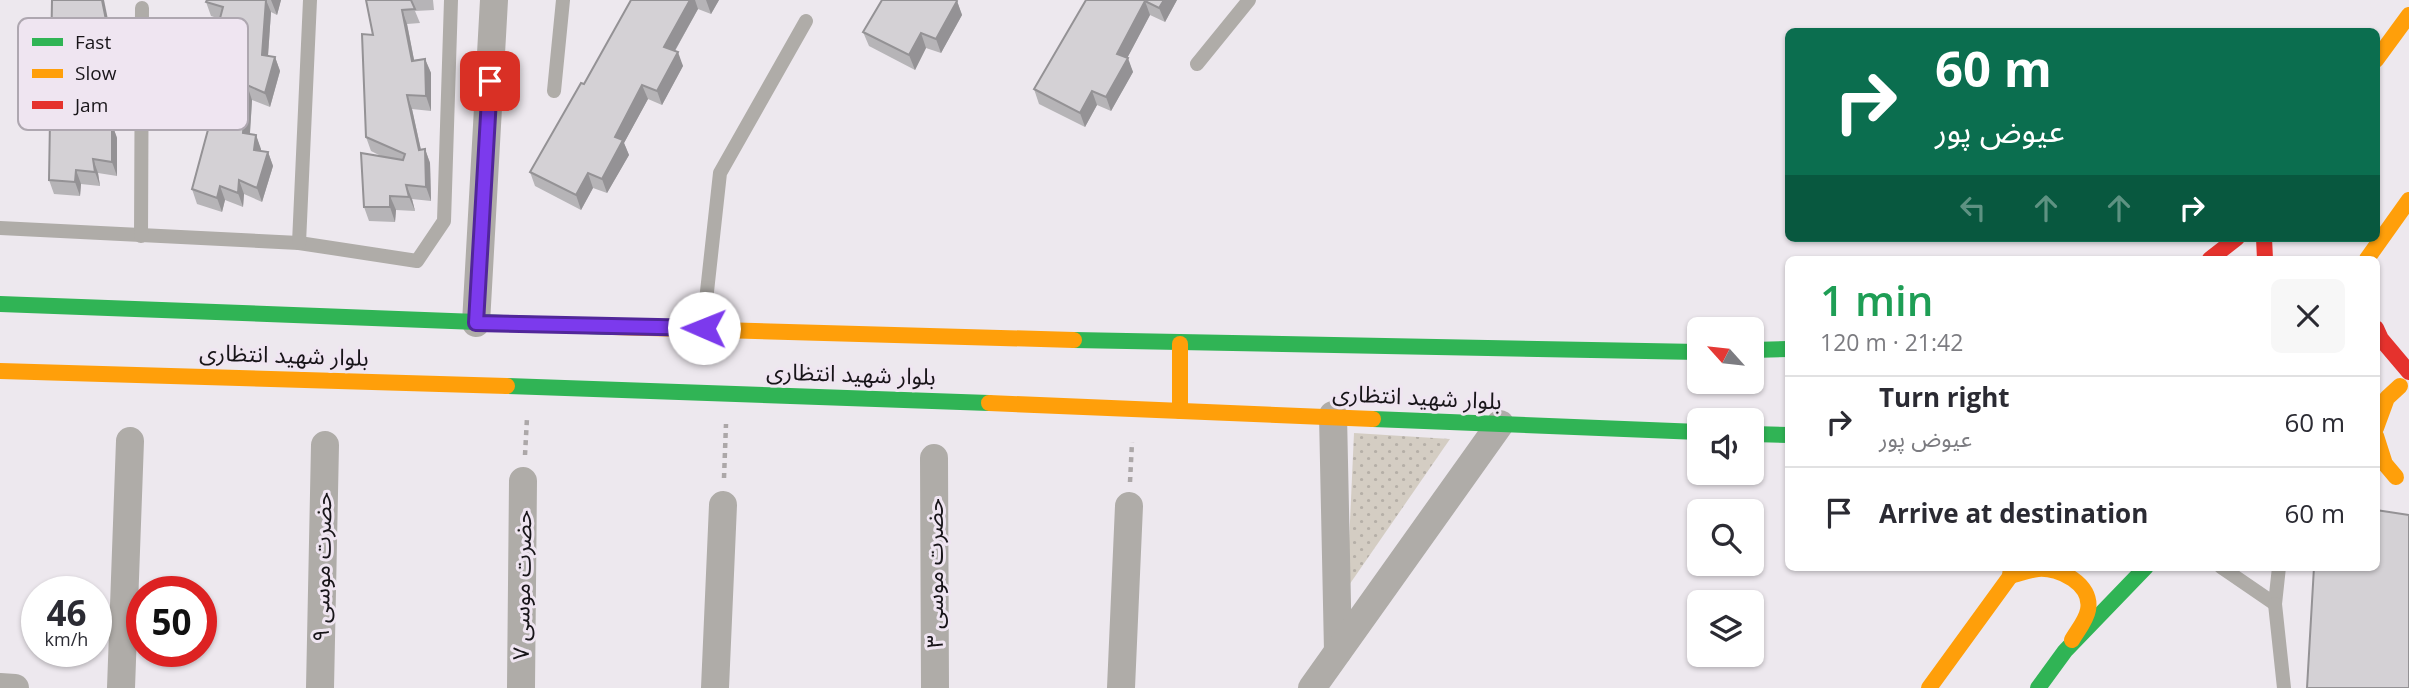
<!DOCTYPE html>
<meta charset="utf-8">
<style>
:root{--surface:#fff;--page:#f7f7f7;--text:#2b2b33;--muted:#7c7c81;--line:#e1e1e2}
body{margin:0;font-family:"Open Sans","Noto Sans Arabic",sans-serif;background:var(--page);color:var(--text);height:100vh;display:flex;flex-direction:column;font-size:26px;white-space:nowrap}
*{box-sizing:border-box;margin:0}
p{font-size:23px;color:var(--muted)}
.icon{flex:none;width:38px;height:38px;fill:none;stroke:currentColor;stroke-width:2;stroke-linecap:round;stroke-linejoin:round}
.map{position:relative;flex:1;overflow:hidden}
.side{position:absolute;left:1785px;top:256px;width:595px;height:315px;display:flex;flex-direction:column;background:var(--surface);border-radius:10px;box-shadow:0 2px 5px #0004}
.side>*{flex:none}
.top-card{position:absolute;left:1785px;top:28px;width:595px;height:214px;border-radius:10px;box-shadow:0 2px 5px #0004;background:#0b6e4f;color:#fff;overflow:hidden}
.needle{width:46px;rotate:297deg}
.buttons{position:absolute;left:1687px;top:317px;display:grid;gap:14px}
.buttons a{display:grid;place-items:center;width:77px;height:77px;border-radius:10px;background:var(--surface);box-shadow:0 2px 5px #0004;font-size:35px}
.speed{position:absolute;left:21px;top:576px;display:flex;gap:14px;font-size:35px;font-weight:700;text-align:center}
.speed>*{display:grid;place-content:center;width:91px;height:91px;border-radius:50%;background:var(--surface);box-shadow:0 2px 5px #0004;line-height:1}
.speed small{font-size:18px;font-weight:400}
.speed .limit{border:10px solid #d22;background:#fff;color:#111}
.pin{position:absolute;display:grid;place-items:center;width:60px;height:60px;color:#fff;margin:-30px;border-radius:14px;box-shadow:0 4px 10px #0006}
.me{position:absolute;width:77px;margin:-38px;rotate:271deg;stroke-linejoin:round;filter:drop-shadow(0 0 5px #0008)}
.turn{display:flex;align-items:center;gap:24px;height:147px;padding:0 35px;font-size:32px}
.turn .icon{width:91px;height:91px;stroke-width:2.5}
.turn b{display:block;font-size:49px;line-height:60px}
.lanes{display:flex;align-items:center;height:66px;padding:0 35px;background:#0003;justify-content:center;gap:35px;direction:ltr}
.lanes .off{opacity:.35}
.round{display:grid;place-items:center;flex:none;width:74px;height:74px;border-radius:10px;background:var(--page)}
.head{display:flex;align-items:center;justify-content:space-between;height:119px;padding:0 35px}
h1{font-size:42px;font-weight:600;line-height:52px;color:#1e9e55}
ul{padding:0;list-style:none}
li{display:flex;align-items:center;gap:21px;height:91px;padding:0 35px;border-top:2px solid var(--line)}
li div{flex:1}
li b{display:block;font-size:26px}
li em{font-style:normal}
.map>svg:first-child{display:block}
.grass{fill:url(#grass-dots)}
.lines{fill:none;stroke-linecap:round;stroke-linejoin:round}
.path{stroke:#aca7a8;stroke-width:4.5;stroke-dasharray:5 5;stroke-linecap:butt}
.lane{stroke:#afaca8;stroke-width:14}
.street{stroke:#afaca8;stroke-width:28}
.fast{stroke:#30b455;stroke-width:16}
.slow{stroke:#ff9f0a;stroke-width:16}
.jam{stroke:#e5322d;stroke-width:16}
.wall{fill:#b6b4b7}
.shaded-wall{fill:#949295}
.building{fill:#d4d1d5;stroke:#949295;stroke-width:2}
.route-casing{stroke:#51269a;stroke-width:18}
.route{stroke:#7c3aed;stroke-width:12}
.labels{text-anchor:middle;stroke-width:6;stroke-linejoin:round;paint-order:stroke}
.street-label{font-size:23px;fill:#181519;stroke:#efe5f1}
.key{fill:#efe5f1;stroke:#aea7b0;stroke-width:2}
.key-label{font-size:19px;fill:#181519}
</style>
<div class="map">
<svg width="2409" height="688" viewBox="0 0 2409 688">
<defs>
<pattern id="grass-dots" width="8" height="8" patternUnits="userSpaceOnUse" patternTransform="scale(1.75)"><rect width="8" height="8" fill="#d4cdc3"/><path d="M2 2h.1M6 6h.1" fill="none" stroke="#b5afa7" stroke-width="1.8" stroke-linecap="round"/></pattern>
</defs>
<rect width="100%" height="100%" fill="#ede8ee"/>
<path class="grass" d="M1354 433 1450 439 1347 588Z"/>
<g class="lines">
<g class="path">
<path d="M525 455 527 418"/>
<path d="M724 478 726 424"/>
<path d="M1130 482 1132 442"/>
</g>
<g class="lane">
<path d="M1197 64 1249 0"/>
<path d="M554 91 563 0"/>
<path d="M0 228 299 243 417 261 444 221 451 0"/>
<path d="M141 236 142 8"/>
<path d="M299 243 310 0"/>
<path d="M703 328 720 173 806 21"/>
<path d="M2221 567 2275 604 2279 567"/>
<path d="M2275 604 2284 688"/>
</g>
<g class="street">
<path d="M476 323 494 0"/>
<path d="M1333 415 1338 651"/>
<path d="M934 458 935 688"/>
<path d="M0 687 15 688"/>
<path d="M121 688 130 441"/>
<path d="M320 688 325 445"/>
<path d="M521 688 523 481"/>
<path d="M715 688 723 505"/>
<path d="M1121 688 1129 506"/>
<path d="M1312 688 1500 424"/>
</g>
<g class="fast">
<path d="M0 304 613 327"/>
<path d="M1074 340 1699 352"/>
<path d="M1752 350 1788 349"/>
<path d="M507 386 989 403"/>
<path d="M1373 419 1699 432"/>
<path d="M1752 434 1788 435"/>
<path d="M2038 688 2065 651 2146 567"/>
</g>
<g class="slow">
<path d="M2376 60 2409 15"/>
<path d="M2367 259 2409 200"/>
<path d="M613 327 1074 340"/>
<path d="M1180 344V411"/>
<path d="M0 371 507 386"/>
<path d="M989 403 1373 419"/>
<path d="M2376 428 2387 398 2400 386"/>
<path d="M2376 436 2385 464 2396 477"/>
<path d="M2011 567 2010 576C2019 574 2028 570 2038 569 2059 567 2093 584 2088 610 2086 621 2077 631 2072 640"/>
<path d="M1929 688 2017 567"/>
</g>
<g class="jam">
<path d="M2264 238 2265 259"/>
<path d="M2210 259 2237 238"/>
<path d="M2376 328 2381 339 2409 372"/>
</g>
</g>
<g class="wall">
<path d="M52 0 110 30 115 29 120 44 119 81 100 78 103 91 95 90 102 125 112 124 117 138V176L98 173 100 186 81 184 80 196 54 194 49 180Z"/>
<path d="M207 0H281L277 15 271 12 268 56 275 57 280 71 270 107 252 100 250 134 256 135 261 151 268 152 273 166 262 202 244 194 243 207 225 200 222 212 197 204 192 189 213 111 205 109 200 94 220 19 211 16 206 2Z"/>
<path d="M366 0H433L434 10 415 11 420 23 407 24 414 60 425 59 431 73V111L412 109 421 150 425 149 430 163 431 201 412 199 415 211 396 210 395 222 369 221 364 207 383 157 371 151 366 137 373 35Z"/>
<path d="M631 0H719L711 14 698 9 675 51 683 66 662 105 648 99 624 143 629 155 607 193 593 188 581 210 535 186 530 172 584 84Z"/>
<path d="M1086 0H1177L1165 22 1150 15 1127 58 1133 72 1111 111 1097 105 1085 127 1039 104 1034 89Z"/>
<path d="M957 1 962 15 941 53 926 48 915 70 869 46 863 32Z"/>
</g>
<g class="shaded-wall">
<path d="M102 0H104L113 44 108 30Z"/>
<path d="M266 0 271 12 267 69 262 55Z"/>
<path d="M272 0H281L277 15 271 0Z"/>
<path d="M690 0H695L698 9 669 61 664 47Z"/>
<path d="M706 0H719L711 14Z"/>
<path d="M1164 0H1177L1165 22 1159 8Z"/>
<path d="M957 1 962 15 941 53 936 39Z"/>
<path d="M1145 1 1150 15 1122 68 1117 54Z"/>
<path d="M402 10 407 24 417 75 412 61Z"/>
<path d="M115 29 120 44 119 81 114 67Z"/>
<path d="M921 33 926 48 915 70 909 55Z"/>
<path d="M678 52 683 66 662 105 657 91Z"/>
<path d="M275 57 280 71 270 107 265 93Z"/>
<path d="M1128 58 1133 72 1111 111 1106 97Z"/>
<path d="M425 59 431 73V111L426 96Z"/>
<path d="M95 64 100 78 103 91 98 77Z"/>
<path d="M90 76 95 90 104 140 99 126Z"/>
<path d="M247 85 252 100 249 147 243 133Z"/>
<path d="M642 85 648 99 624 143 629 155 607 193 602 179 615 137Z"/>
<path d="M1092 91 1097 105 1085 127 1080 113Z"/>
<path d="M407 95 412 109 424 164 419 150Z"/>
<path d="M112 124 117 138V176L112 162Z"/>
<path d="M256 135 261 149 260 164 254 150Z"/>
<path d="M425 149 430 163 431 201 426 187Z"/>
<path d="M268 152 273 166 262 202 257 188Z"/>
<path d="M93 159 98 173 100 186 95 172Z"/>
<path d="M76 170 81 184 80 196 75 182Z"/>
<path d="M588 173 593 188 581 210 576 195Z"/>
<path d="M239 180 244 194 243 207 238 193Z"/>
<path d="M406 185 412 199 415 211 409 197Z"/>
<path d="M220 186 225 200 222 212 217 198Z"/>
<path d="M390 196 396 210 395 222 390 207Z"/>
</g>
<g class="building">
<path d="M52 0H102L108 30 115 29 114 67 95 64 98 77 90 76 99 126 112 124V162L93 159 95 172 76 170 75 182 49 180Z"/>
<path d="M207 0H266L262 55 275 57 265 93 247 85 243 133 256 135 254 150 268 152 257 188 239 180 238 193 220 186 217 198 192 189 216 100 200 94 223 7 206 2Z"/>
<path d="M366 0H411L415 9 402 10 412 61 425 59 426 96 407 95 419 150 425 149 426 187 406 185 409 197 390 196V207H364L361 153 403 160 405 154 366 137 362 34 373 35Z"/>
<path d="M631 0H690L664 47 678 52 657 91 642 85 615 137 623 140 602 179 588 173 576 195 530 172 581 83 584 84Z"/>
<path d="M882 0H956L957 1 936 39 921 33 909 55 863 32Z"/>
<path d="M1086 0H1164L1159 8 1145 1 1117 54 1128 58 1106 97 1092 91 1080 113 1034 89Z"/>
<path d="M2376 510 2409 515V688H2307L2314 567H2376Z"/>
</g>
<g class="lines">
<defs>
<path id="route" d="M490 81 476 323 704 328"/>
</defs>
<use href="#route" class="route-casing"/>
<use href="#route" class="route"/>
</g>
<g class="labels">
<g class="street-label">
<text transform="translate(284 355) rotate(2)" y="8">بلوار شهید انتظاری</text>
<text transform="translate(851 374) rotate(2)" y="8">بلوار شهید انتظاری</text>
<text transform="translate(1417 397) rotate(3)" y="8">بلوار شهید انتظاری</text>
<text transform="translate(322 567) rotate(-89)" y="8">حضرت موسی ۹</text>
<text transform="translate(935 573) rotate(-90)" y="8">حضرت موسی ۳</text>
<text transform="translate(522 585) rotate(-89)" y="8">حضرت موسی ۷</text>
</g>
</g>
<rect x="18" y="18" width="230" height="112" rx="10" class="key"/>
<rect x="32" y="38" width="31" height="8" fill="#30b455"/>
<rect x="32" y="69" width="31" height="9" fill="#ff9f0a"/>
<rect x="32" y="101" width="31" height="8" fill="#e5322d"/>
<g class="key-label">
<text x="75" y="49">Fast</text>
<text x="75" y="80">Slow</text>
<text x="75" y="112">Jam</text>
</g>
</svg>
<div class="buttons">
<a><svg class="needle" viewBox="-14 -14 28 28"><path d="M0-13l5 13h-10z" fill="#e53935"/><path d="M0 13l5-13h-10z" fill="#7c7c81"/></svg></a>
<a><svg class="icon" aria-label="sound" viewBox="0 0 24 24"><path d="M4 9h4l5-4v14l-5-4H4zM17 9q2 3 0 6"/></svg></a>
<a><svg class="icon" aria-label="search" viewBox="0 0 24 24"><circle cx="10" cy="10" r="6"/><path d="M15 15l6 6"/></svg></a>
<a><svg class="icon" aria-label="layers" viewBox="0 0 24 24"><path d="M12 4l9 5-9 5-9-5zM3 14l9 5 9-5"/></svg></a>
</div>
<div class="speed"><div>46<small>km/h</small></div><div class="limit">50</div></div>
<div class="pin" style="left:490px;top:81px;background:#d93025"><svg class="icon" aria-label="arrive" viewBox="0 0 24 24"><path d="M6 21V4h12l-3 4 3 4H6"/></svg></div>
<svg class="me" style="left:704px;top:328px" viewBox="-20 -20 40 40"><circle r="19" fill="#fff"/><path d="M0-13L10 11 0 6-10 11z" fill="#7c3aed"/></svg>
<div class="top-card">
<div class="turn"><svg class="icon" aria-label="right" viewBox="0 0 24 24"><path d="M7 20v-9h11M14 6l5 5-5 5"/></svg><div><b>60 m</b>عیوض پور</div></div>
<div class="lanes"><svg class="icon off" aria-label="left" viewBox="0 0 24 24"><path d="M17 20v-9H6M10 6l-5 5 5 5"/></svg><svg class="icon off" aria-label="ahead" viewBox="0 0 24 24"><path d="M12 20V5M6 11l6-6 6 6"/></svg><svg class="icon off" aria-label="ahead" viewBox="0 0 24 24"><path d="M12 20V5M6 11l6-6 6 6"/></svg><svg class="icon" aria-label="right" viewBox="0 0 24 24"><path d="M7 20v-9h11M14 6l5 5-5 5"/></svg></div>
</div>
<section class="side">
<div class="head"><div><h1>1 min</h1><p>120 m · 21:42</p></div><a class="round"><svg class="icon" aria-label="close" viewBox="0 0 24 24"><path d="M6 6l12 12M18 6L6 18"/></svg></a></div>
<ul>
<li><svg class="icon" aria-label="right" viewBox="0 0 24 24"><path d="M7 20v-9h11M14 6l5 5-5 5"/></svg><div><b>Turn right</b><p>عیوض پور</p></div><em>60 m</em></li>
<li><svg class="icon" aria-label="arrive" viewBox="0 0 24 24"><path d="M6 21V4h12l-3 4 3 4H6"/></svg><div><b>Arrive at destination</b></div><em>60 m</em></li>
</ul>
</section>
</div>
